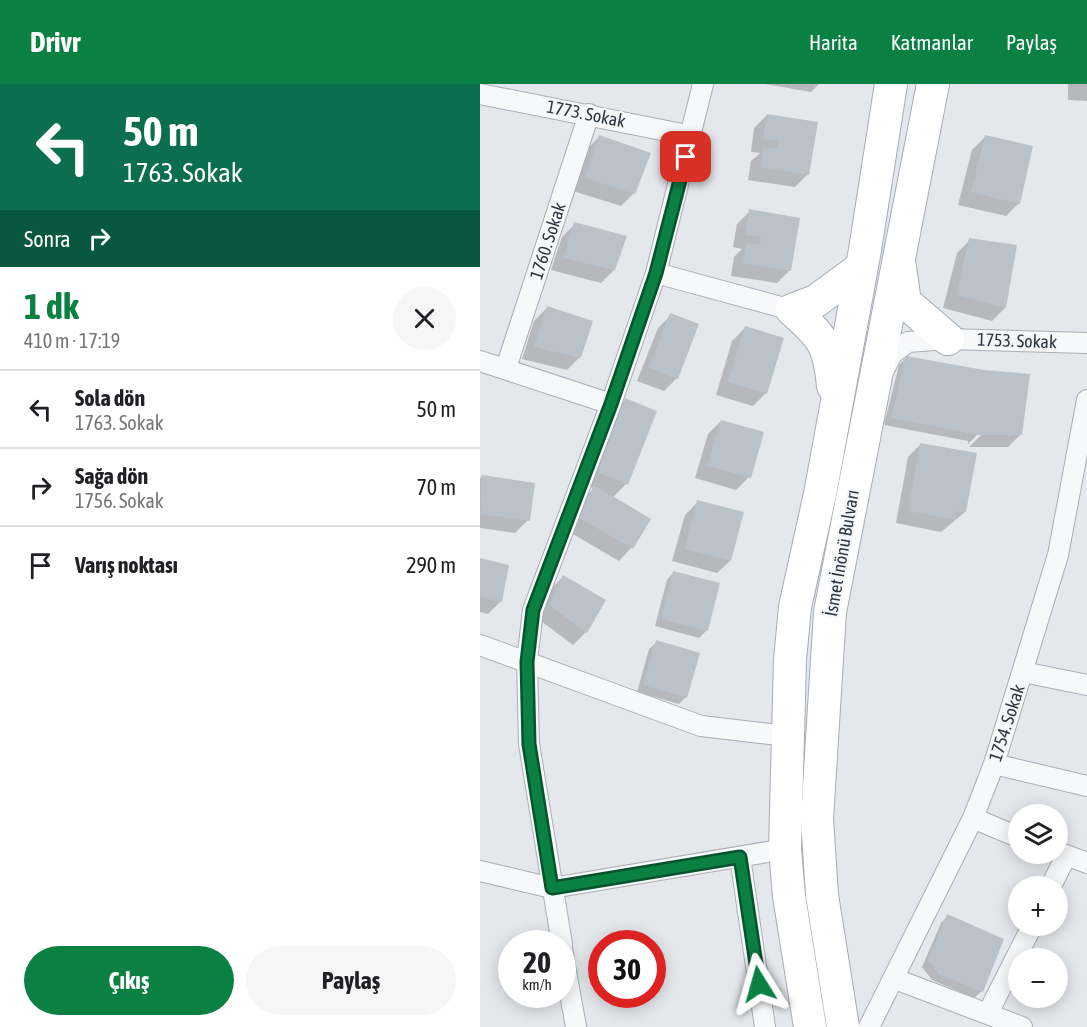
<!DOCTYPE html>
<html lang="tr">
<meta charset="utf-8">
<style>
:root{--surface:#fff;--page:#f6f6f6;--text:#202124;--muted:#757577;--line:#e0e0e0;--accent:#0b8043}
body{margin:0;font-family:"Asap Condensed",sans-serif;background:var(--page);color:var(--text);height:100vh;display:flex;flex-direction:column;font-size:22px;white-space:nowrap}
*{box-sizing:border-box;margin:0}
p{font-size:20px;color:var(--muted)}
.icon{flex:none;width:33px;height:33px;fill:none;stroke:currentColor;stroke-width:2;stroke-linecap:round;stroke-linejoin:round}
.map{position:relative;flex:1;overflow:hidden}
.side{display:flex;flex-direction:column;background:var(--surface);width:480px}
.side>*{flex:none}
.banner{background:#0b6e4f;color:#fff;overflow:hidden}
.controls{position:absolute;left:528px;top:720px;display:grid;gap:12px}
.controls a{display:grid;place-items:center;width:60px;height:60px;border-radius:50%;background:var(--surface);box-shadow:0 3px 15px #0003;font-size:30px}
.speed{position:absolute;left:18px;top:846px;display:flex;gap:12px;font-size:30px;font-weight:700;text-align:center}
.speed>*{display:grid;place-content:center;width:78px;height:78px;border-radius:50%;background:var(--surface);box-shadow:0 3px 15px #0003;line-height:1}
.speed small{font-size:15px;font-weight:400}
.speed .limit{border:9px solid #d22;background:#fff;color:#111}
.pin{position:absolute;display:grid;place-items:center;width:51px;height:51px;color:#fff;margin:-26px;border-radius:12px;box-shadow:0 3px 9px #0006}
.me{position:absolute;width:66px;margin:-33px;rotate:352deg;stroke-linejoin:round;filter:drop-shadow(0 0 4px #0008)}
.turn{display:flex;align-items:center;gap:21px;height:126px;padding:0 24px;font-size:27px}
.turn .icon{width:78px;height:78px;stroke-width:2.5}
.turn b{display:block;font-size:42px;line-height:51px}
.then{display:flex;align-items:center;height:57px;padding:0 24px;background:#0003;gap:12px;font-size:22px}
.round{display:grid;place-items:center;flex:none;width:63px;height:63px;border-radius:32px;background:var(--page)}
.overview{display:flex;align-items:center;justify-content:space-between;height:102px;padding:0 24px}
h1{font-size:36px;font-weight:700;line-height:45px;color:var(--accent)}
.primary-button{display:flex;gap:12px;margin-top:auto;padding:12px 24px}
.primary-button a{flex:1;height:69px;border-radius:36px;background:var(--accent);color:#fff;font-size:24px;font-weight:700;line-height:69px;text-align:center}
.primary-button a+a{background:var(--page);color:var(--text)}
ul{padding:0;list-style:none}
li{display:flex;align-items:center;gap:18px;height:78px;padding:0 24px;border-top:2px solid var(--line)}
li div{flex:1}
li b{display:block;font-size:22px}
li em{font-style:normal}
header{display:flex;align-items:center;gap:36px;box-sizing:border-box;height:84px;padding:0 30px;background:var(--accent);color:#fff}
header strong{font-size:28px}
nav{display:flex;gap:33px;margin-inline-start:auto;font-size:21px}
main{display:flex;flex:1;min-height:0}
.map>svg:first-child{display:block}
.shadow{fill:#0003}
.building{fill:#bbc1c8}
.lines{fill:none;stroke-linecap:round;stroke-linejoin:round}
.minor-casing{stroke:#a9aeb5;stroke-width:22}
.primary-casing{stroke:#a4adb6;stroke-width:34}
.minor{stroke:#f7f8fa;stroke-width:20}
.primary{stroke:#fff;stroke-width:32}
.route-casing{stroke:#07532c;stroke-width:15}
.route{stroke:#0b8043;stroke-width:10}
.labels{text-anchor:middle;stroke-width:4.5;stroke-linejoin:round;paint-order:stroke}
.street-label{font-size:18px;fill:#2c3643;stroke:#f4f6f8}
</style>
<header>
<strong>Drivr</strong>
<nav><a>Harita</a><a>Katmanlar</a><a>Paylaş</a></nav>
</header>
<main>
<section class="side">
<div class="banner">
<div class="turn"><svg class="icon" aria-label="left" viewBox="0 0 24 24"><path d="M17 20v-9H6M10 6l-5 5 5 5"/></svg><div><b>50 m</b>1763. Sokak</div></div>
<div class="then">Sonra<svg class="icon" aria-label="right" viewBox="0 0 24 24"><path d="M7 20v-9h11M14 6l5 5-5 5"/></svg></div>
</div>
<div class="overview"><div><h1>1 dk</h1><p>410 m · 17:19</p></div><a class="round"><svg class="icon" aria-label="close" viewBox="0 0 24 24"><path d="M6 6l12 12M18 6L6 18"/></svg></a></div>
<ul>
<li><svg class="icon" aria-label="left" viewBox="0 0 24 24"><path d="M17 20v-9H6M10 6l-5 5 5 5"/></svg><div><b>Sola dön</b><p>1763. Sokak</p></div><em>50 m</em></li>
<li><svg class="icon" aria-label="right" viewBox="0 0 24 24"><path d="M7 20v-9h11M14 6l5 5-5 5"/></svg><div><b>Sağa dön</b><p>1756. Sokak</p></div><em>70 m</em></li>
<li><svg class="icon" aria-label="arrive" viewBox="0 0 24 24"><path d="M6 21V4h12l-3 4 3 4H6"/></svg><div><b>Varış noktası</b></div><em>290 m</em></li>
</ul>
<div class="primary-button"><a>Çıkış</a><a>Paylaş</a></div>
</section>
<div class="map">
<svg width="607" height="943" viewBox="0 0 607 943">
<rect width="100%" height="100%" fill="#e4e7eb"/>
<g class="shadow">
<path d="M285 0H339L331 8Z"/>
<path d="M588 0H607V17L588 16Z"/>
<path d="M287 31 328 90 315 103 268 96 271 77 280 69 271 68 274 44Z"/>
<path d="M119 53 154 109 141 122 93 107 106 66Z"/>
<path d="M505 53 539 119 526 132 478 121 492 66Z"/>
<path d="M270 127 310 186 297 199 251 192 254 173 262 165 253 163 257 140Z"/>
<path d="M95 140 134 186 121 199 71 186 82 153Z"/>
<path d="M490 156 525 224 512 237 463 224 477 169Z"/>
<path d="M67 224 100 273 87 286 42 275 54 237Z"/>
<path d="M191 231 217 241 197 294 184 307 157 297 178 244Z"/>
<path d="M265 244 286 309 273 322 236 311 252 257Z"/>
<path d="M426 274 504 288 541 350 528 363H489L503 349H499L488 360V357L404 341 419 281Z"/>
<path d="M146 316V400L132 414 151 464 139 477 86 446 102 416 114 404 105 401 133 328Z"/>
<path d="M241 337 269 393 256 406 215 394 228 350Z"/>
<path d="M441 360 485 428 461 448 416 439 428 373Z"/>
<path d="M2 392 48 436 35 449 0 444V395Z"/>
<path d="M218 418 250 477 237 489 192 477 205 431Z"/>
<path d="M0 475 21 517 8 530 0 528Z"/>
<path d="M194 488 238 500 226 547 219 554 175 542 187 496Z"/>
<path d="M83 493 106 548 93 561 57 534 70 506Z"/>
<path d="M177 558 206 613 199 620 157 608 169 565Z"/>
<path d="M468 832 502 907 494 914 452 896 442 883 461 839Z"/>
</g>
<g class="building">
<path d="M287 30 338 38 329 91 280 83 284 63 298 65 299 57 283 55Z"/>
<path d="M119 51 171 69 155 110 105 94Z"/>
<path d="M505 51 553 62 540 120 491 108Z"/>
<path d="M269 125 320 134 311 187 263 179 266 159 280 161 281 153 265 151Z"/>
<path d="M94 138 147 152 135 186 83 174Z"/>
<path d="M489 154 537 161 526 224 476 211Z"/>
<path d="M67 222 113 237 101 274 54 263Z"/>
<path d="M190 229 219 240 198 295 169 284Z"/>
<path d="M265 242 304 254 287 310 248 298Z"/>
<path d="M426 272 504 286 550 290 542 351H499L411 334Z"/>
<path d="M145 314 177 327 148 401 117 388Z"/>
<path d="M241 336 284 348 271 394 227 382Z"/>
<path d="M440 359 497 369 486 428 477 427 476 436 428 427Z"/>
<path d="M2 391 55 399 50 437 0 430Z"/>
<path d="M114 401 171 435 153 465 98 433Z"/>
<path d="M217 416 264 428 251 477 204 465Z"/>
<path d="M0 474 29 481 22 518 0 513Z"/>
<path d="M193 487 240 499 228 547 181 535Z"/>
<path d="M83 491 126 516 107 549 69 521Z"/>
<path d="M176 556 220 569 207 614 163 601Z"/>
<path d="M467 830 524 855 503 908 459 890 448 876Z"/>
</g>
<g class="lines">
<defs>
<g id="minor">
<path d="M0 10 212 52"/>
<path d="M176 189 312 226"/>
<path d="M0 277 131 320"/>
<path d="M26 284 109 30"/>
<path d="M403 288 412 270 428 258 468 255 607 259"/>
<path d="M0 561 221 642 307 652"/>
<path d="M543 588 607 601"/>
<path d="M514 680 607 702"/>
<path d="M493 734 538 753"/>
<path d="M578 768 607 779"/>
<path d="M260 773 285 943"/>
<path d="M0 787 72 804 305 765"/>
<path d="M571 802 586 772"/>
<path d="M82 860 49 660 47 577 53 526 131 320 176 189 223 0"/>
<path d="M82 865 96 943"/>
<path d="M415 895 542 943"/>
<path d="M508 929 552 842"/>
<path d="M389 943 493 734 514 680 578 471 607 316"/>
</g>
<g id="primary">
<path d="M420 183 425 218 468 255"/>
<path d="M353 302C349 260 343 253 312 226L336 217 381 184"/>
<path d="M330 943 309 812 305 765 310 576 315 523 340 410 385 166 411 0"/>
<path d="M363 943 342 811 337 735 350 528 453 0"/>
</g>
</defs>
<use href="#minor" class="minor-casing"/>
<use href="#primary" class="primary-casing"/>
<use href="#minor" class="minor"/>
<use href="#primary" class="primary"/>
</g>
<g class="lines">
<defs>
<path id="route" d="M206 73 176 189 131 320 53 526 47 578 49 660 72 804 260 773 279 900"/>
</defs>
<use href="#route" class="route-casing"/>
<use href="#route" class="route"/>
</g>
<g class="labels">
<g class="street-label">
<text transform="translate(106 30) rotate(11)" y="6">1773. Sokak</text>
<text transform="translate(68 157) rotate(-72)" y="6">1760. Sokak</text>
<text transform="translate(537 257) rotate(2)" y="6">1753. Sokak</text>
<text transform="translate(362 469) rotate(-80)" y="6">İsmet İnönü Bulvarı</text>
<text transform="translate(527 639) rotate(-72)" y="6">1754. Sokak</text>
</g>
</g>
</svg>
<div class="controls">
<a><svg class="icon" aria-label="layers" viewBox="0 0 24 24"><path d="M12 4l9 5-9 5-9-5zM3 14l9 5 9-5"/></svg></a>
<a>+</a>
<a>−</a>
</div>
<div class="speed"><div>20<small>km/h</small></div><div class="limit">30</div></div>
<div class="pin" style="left:206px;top:73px;background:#d93025"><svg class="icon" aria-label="arrive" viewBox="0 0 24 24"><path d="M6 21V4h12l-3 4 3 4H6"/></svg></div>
<svg class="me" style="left:279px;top:900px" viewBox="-20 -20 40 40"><path d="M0-17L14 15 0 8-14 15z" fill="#0b8043" stroke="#fff" stroke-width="4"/></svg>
</div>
</main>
